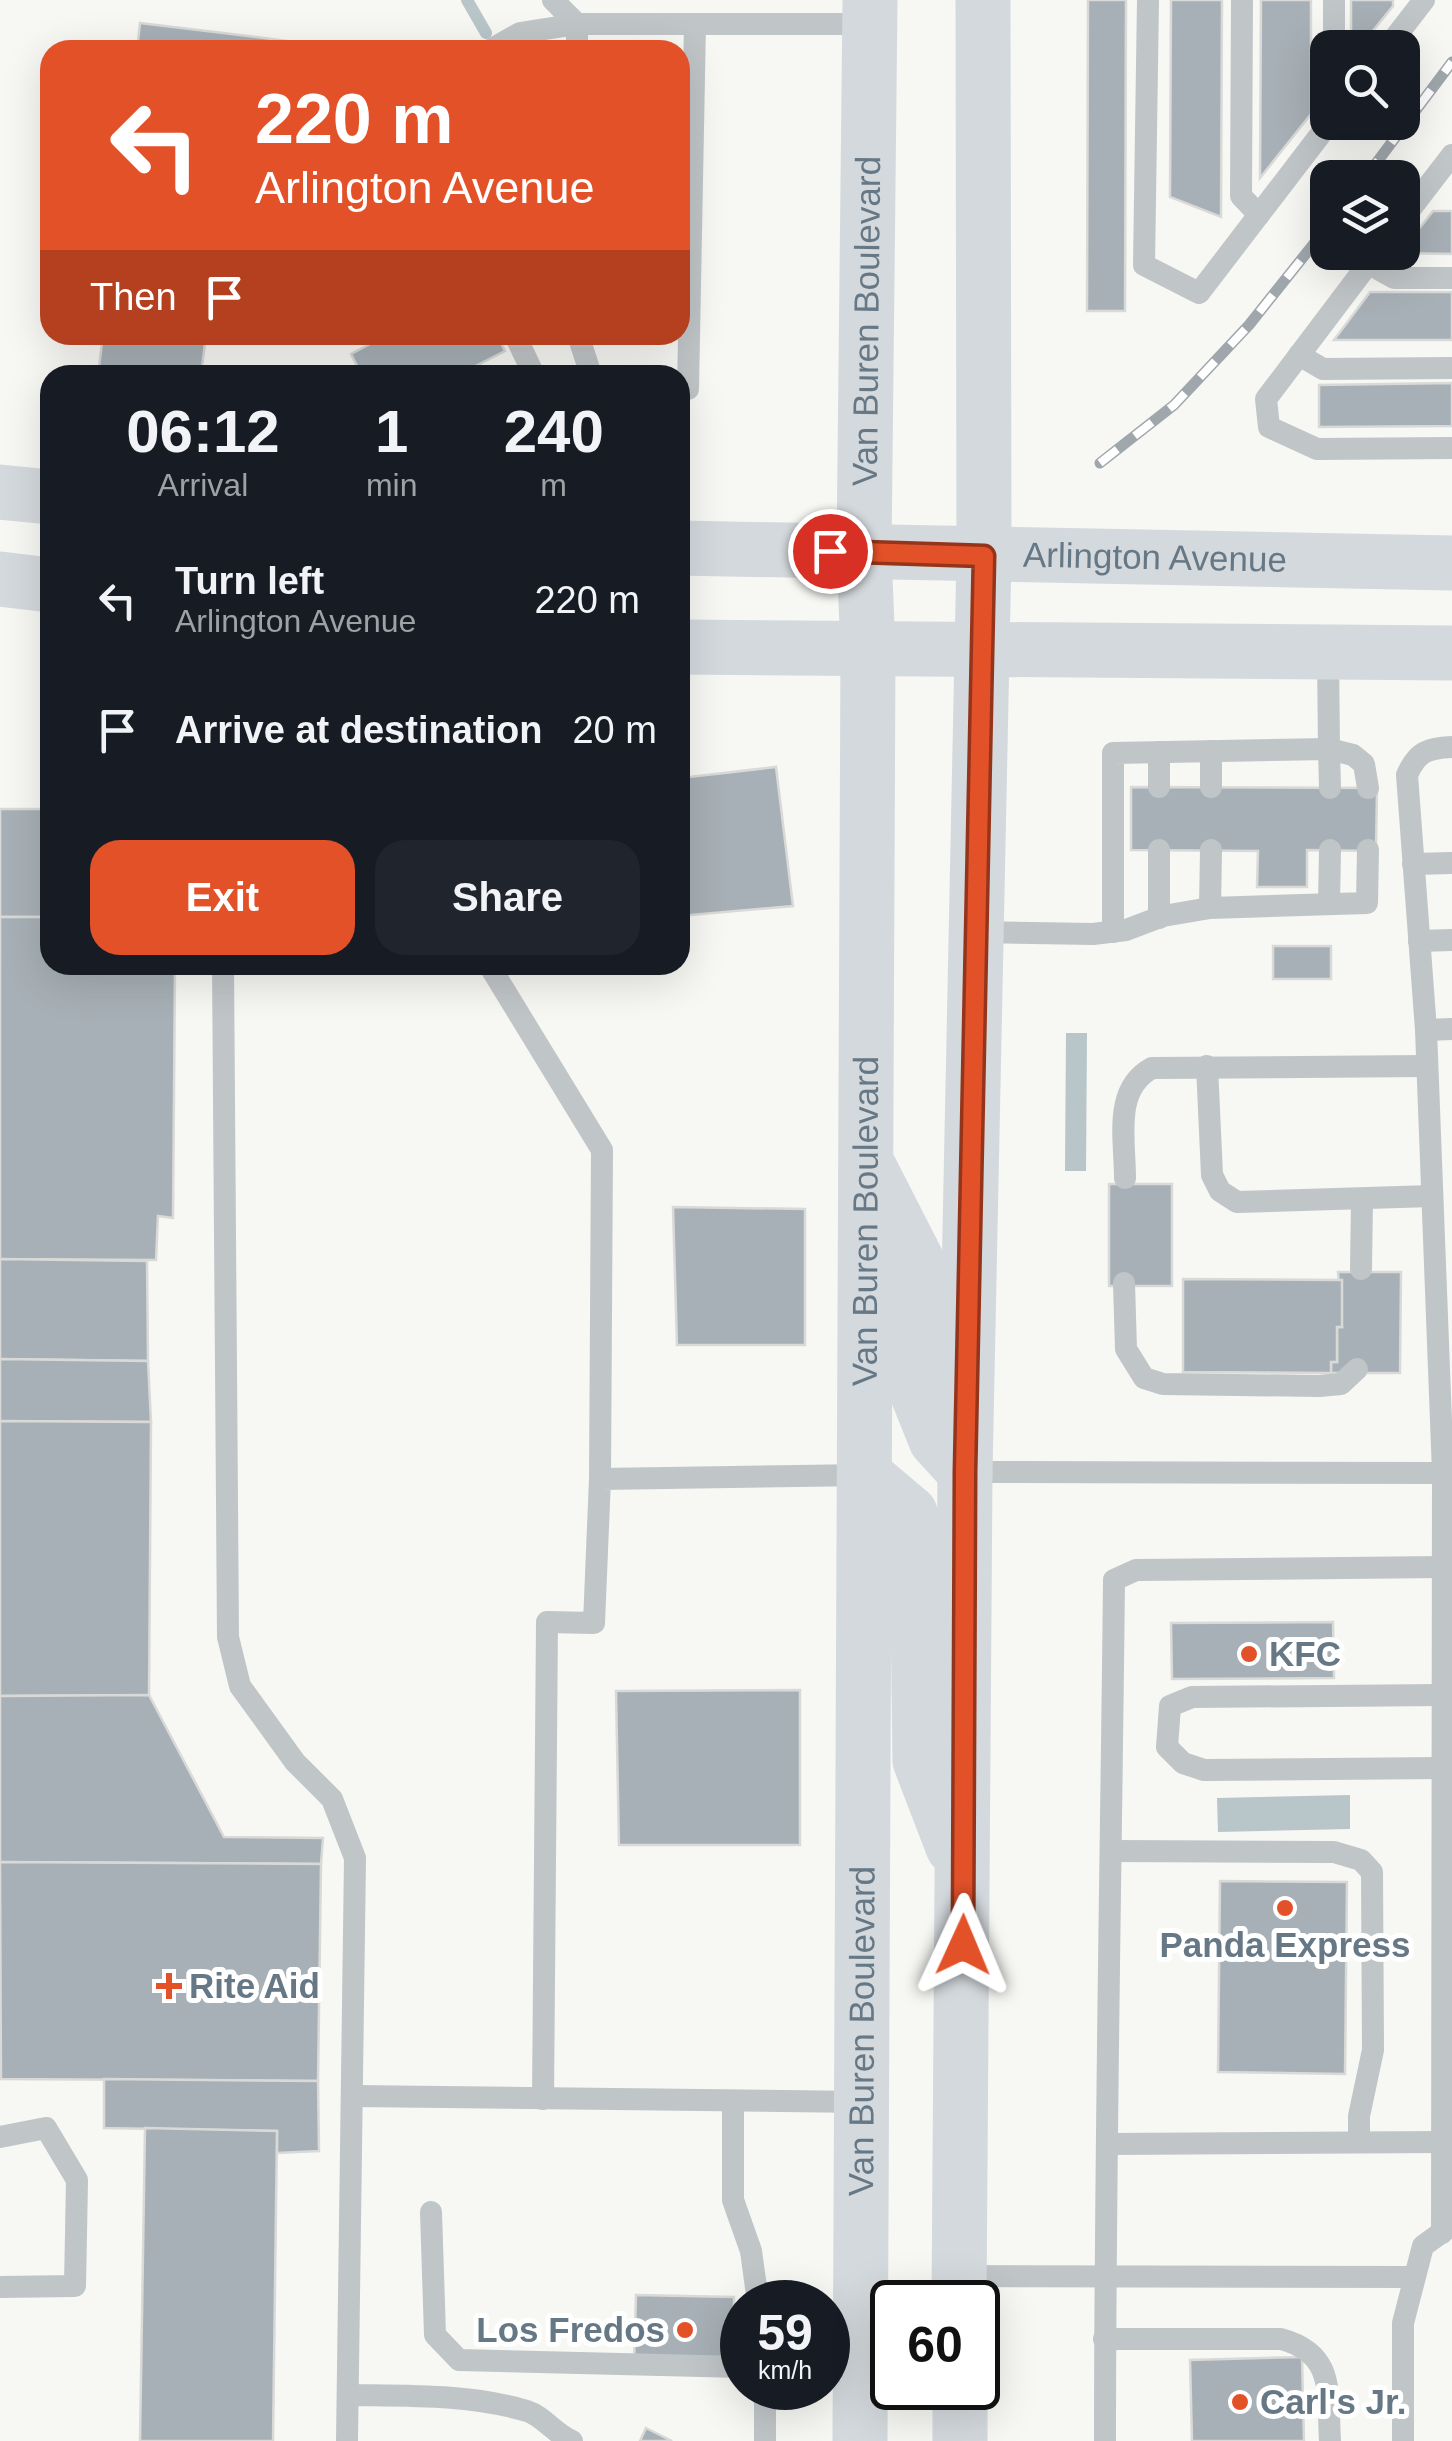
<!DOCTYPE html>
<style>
:root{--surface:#171b24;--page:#20242c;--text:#f1f3f6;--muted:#9ea1a6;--accent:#e35129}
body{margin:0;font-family:Helvetica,sans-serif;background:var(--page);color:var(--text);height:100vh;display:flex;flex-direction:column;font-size:38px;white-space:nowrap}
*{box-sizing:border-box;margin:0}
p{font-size:32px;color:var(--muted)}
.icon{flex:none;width:55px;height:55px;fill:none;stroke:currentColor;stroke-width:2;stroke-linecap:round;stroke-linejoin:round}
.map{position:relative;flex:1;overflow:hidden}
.side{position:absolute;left:40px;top:365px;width:650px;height:610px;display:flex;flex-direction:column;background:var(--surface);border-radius:30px;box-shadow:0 10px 40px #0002}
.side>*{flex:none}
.banner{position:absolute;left:40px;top:40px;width:650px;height:305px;border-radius:30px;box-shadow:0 10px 40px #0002;background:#e35129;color:#fff;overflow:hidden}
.tools{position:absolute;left:1310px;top:30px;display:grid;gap:20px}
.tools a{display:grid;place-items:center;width:110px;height:110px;border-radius:20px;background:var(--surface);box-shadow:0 10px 40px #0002;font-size:50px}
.speed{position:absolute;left:720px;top:2280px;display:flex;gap:20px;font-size:50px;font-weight:700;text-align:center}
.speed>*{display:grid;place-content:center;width:130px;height:130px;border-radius:50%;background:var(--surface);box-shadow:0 10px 40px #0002;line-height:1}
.speed small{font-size:25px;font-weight:400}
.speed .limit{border:5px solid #111;border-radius:15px;background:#fff;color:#111}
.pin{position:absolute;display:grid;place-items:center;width:85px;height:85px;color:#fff;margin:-42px;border:5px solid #fff;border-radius:50%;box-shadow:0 2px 10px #0007}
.me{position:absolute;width:110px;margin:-55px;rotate:1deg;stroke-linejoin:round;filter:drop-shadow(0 0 8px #0008)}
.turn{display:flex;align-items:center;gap:35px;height:210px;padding:0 50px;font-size:45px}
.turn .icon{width:130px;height:130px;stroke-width:2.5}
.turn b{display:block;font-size:70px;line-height:85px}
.then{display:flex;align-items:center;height:95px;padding:0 50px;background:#0003;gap:20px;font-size:38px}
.eta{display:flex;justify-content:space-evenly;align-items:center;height:170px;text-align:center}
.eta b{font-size:60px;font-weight:800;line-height:70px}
.primary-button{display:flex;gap:20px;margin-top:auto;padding:20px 50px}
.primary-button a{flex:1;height:115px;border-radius:30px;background:var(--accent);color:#fff;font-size:40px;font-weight:800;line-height:115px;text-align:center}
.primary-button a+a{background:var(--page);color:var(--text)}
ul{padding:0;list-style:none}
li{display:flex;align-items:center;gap:30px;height:130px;padding:0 50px}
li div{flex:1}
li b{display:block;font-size:38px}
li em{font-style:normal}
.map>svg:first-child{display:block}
.water{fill:#b8c5c9}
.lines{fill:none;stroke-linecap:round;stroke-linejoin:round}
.stream{stroke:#b8c5c9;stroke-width:12}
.building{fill:#a7b0b6;stroke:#d9d9d7;stroke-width:2.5}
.lane{stroke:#c0c5c8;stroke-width:22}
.primary{stroke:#d4d9dd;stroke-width:55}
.rail-casing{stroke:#9fa7ac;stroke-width:11}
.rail{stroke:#fff;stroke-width:8;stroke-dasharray:22;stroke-linecap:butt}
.route-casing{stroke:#94351b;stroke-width:25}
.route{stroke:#e35129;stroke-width:18}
.poi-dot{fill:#e35129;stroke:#fff;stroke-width:4}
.labels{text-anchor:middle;stroke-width:10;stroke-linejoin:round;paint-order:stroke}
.street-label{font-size:35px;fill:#667885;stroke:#fff}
.poi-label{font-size:35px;font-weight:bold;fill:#667885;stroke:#fff;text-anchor:start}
</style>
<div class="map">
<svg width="1452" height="2441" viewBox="0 0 1452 2441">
<rect width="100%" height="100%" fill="#f7f7f4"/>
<g class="water">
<path d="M1066 1033H1087L1086 1171H1065Z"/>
<path d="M1350 1795V1829L1218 1832 1217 1798Z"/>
</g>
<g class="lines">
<path class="stream" d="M467 0 486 33"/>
</g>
<g class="building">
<path d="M1088 0H1126L1125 311H1087Z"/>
<path d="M1171 0H1222L1221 217 1170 197Z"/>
<path d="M1261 0H1311V114L1260 178Z"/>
<path d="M1351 0H1393V6L1359 48H1351Z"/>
<path d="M140 23 288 41V50H137Z"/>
<path d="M1433 211H1452V254L1400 253Z"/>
<path d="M1370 292H1452V340H1334Z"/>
<path d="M103 335H206L201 375H98Z"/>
<path d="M387 335H497L505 351 458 375H362L351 354Z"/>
<path d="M1452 383V426L1319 427V385Z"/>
<path d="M776 767 793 906 680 916V778Z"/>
<path d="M1131 787 1377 788 1376 851 1307 850V887H1257L1258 851 1131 850Z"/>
<rect x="0" y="809" width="50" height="108"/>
<path d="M0 917H50V965H175L173 1218 158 1216 156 1260 0 1259Z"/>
<rect x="1273" y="946" width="58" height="33"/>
<rect x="1109" y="1184" width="63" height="102"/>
<path d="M673 1207 805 1209V1345H677Z"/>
<path d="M0 1259 147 1261 148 1361 0 1359Z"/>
<path d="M1338 1272H1401L1400 1373H1331V1362H1337V1327H1342Z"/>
<path d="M1183 1279 1342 1280V1327H1337V1362H1331V1373L1183 1372Z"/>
<path d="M0 1359 148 1361 151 1422 0 1421Z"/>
<path d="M0 1421 151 1422 149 1695 0 1696Z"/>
<path d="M1333 1622 1334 1678 1172 1679 1171 1623Z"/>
<path d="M800 1690V1845H619L616 1691Z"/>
<path d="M149 1695 224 1837 323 1838 321 1864 0 1862V1696Z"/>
<path d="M0 1862 321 1864 318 2081 1 2079Z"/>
<path d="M1220 1881 1347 1882 1345 2074 1218 2072Z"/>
<path d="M104 2079 318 2081 319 2151 277 2153V2131L104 2128Z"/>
<path d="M145 2128 277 2131 273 2441H140Z"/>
<path d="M636 2295 734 2297V2363H634Z"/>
<path d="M1302 2357 1304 2441H1192L1190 2360Z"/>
<path d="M646 2428 672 2441H640Z"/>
</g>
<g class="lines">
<g class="lane">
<path d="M553 0 577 24"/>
<path d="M1148 0 1144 265 1199 293 1330 122"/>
<path d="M1242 0 1241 196 1259 215"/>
<path d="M1334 0V48"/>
<path d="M1387 48 1424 0"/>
<path d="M490 50 520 33 577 24"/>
<path d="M577 50V24H870"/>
<path d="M1402 220 1452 155"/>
<path d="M1377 252 1266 399 1269 427 1317 449 1452 448"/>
<path d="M1369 264 1394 278H1452"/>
<path d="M515 335 534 375"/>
<path d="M578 335 591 375"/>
<path d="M1299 355 1323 369 1452 368"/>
<path d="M680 389H688L695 24"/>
<path d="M1328 653 1329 749 1353 755 1364 764 1368 788"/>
<path d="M1211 751V787"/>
<path d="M1159 752V787"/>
<path d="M1413 864 1452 863"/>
<path d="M1329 903 1330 850"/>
<path d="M1210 908 1211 850"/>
<path d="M1159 918V850"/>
<path d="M975 932 1093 934 1126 930 1163 916 1210 908 1367 903 1368 850"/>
<path d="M1113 932V753L1329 749 1330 788"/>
<path d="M1419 941 1452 940"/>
<path d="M223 965 228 1637 240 1686 295 1762 332 1799 355 1858 347 2441"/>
<path d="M489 965 602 1150 600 1479"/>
<path d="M1426 1030 1452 1029"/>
<path d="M1207 1066 1212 1175 1220 1191 1237 1202 1432 1196"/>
<path d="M1125 1178C1125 1139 1113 1089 1152 1068L1427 1066"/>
<path d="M1361 1269 1362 1199"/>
<path d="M1124 1283 1126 1349 1144 1378 1163 1384 1319 1386 1341 1384 1357 1369"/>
<path d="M965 1472 1452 1473"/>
<path d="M1442 1695 1192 1697 1170 1706 1167 1747 1183 1763 1204 1770 1442 1768"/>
<path d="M1111 1851 1334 1852 1361 1860 1372 1872 1373 2050 1359 2116V2142"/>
<path d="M352 2096 863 2102"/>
<path d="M543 2099 547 1622 594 1623 600 1479 865 1475"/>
<path d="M733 2101V2200L751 2251 758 2302"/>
<path d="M0 2137 46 2128 77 2180 75 2286 0 2287"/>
<path d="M1109 2144 1442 2142"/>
<path d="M431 2212 435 2335 459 2360 742 2367"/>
<path d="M1442 2233 1443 1473 1426 1030 1407 775C1417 752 1427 748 1452 747"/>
<path d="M959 2276 1414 2277"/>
<path d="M1104 2339H1281C1336 2354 1327 2393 1330 2441"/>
<path d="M348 2395C408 2396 469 2394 527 2411 543 2416 555 2434 572 2441"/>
<path d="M765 2441V2388"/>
<path d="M1105 2441C1105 2154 1111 1867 1114 1580L1136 1570 1443 1567"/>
<path d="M1403 2441V2323L1423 2246 1452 2225"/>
</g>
<g class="primary">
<path d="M0 492 50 497"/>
<path id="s1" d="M680 548 1452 563"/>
<path d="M0 579 50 585"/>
<path d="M680 647 1452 653"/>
<path d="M870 1169 917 1261 918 1395 936 1440 965 1472"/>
<path d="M865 1475 910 1513 917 1534 920 1761 953 1847"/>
<path d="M959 2302 965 1472 984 555 983 0"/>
<path d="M960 2388V2441"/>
<path id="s2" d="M860 2441 868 651 864 552 870 0"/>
</g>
<defs>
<g id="rail">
<path d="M1365 178 1452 62"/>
<path d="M1100 463 1174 405 1249 325 1328 226"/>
</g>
</defs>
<use href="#rail" class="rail-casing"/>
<use href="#rail" class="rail"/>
</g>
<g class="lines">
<defs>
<path id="route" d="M830 551 984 556 965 1472 963 1945"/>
</defs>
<use href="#route" class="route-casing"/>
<use href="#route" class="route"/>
</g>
<g class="poi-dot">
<circle cx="1249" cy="1654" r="10"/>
<circle cx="1285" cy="1908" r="10"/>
<path d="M164 1971h10v10h10v10h-10v10h-10v-10h-10v-10h10z"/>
<circle cx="685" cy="2330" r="10"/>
<circle cx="1240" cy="2402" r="10"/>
</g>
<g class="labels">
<g class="street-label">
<text dy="12" stroke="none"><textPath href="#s2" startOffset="2120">Van Buren Boulevard</textPath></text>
<text dy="12" stroke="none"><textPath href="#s1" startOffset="475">Arlington Avenue</textPath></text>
<text dy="12" stroke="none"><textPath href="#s2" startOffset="1220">Van Buren Boulevard</textPath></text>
<text dy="12" stroke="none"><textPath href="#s2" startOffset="410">Van Buren Boulevard</textPath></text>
</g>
<g class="poi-label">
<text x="1269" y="1666">KFC</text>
<text x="1285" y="1957" text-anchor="middle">Panda Express</text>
<text x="189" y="1998">Rite Aid</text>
<text x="665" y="2342" text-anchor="end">Los Fredos</text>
<text x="1260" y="2414">Carl's Jr.</text>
</g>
</g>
</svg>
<div class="tools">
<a><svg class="icon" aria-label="search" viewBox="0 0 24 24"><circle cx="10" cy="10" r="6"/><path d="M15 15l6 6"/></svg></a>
<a><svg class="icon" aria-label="layers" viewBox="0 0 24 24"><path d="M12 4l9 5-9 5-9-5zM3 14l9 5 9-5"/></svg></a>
</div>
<div class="speed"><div>59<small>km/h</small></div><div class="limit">60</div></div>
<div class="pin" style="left:830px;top:551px;background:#d93025"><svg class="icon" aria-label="arrive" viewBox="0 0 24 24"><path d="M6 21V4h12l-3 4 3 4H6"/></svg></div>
<svg class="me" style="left:963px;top:1945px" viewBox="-20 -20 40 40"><path d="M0-17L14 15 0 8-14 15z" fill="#e35129" stroke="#fff" stroke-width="4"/></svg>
<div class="banner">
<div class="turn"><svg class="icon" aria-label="left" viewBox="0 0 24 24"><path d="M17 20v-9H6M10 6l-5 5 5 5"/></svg><div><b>220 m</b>Arlington Avenue</div></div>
<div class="then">Then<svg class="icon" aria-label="arrive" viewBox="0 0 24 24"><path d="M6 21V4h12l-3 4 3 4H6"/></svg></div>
</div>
<section class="side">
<div class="eta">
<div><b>06:12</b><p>Arrival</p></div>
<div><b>1</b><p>min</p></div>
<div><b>240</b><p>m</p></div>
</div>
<ul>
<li><svg class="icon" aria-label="left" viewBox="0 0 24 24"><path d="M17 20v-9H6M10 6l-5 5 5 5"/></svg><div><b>Turn left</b><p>Arlington Avenue</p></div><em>220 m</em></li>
<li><svg class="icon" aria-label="arrive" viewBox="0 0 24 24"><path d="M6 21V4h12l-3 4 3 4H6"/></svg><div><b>Arrive at destination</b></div><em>20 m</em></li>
</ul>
<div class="primary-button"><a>Exit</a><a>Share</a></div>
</section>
</div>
